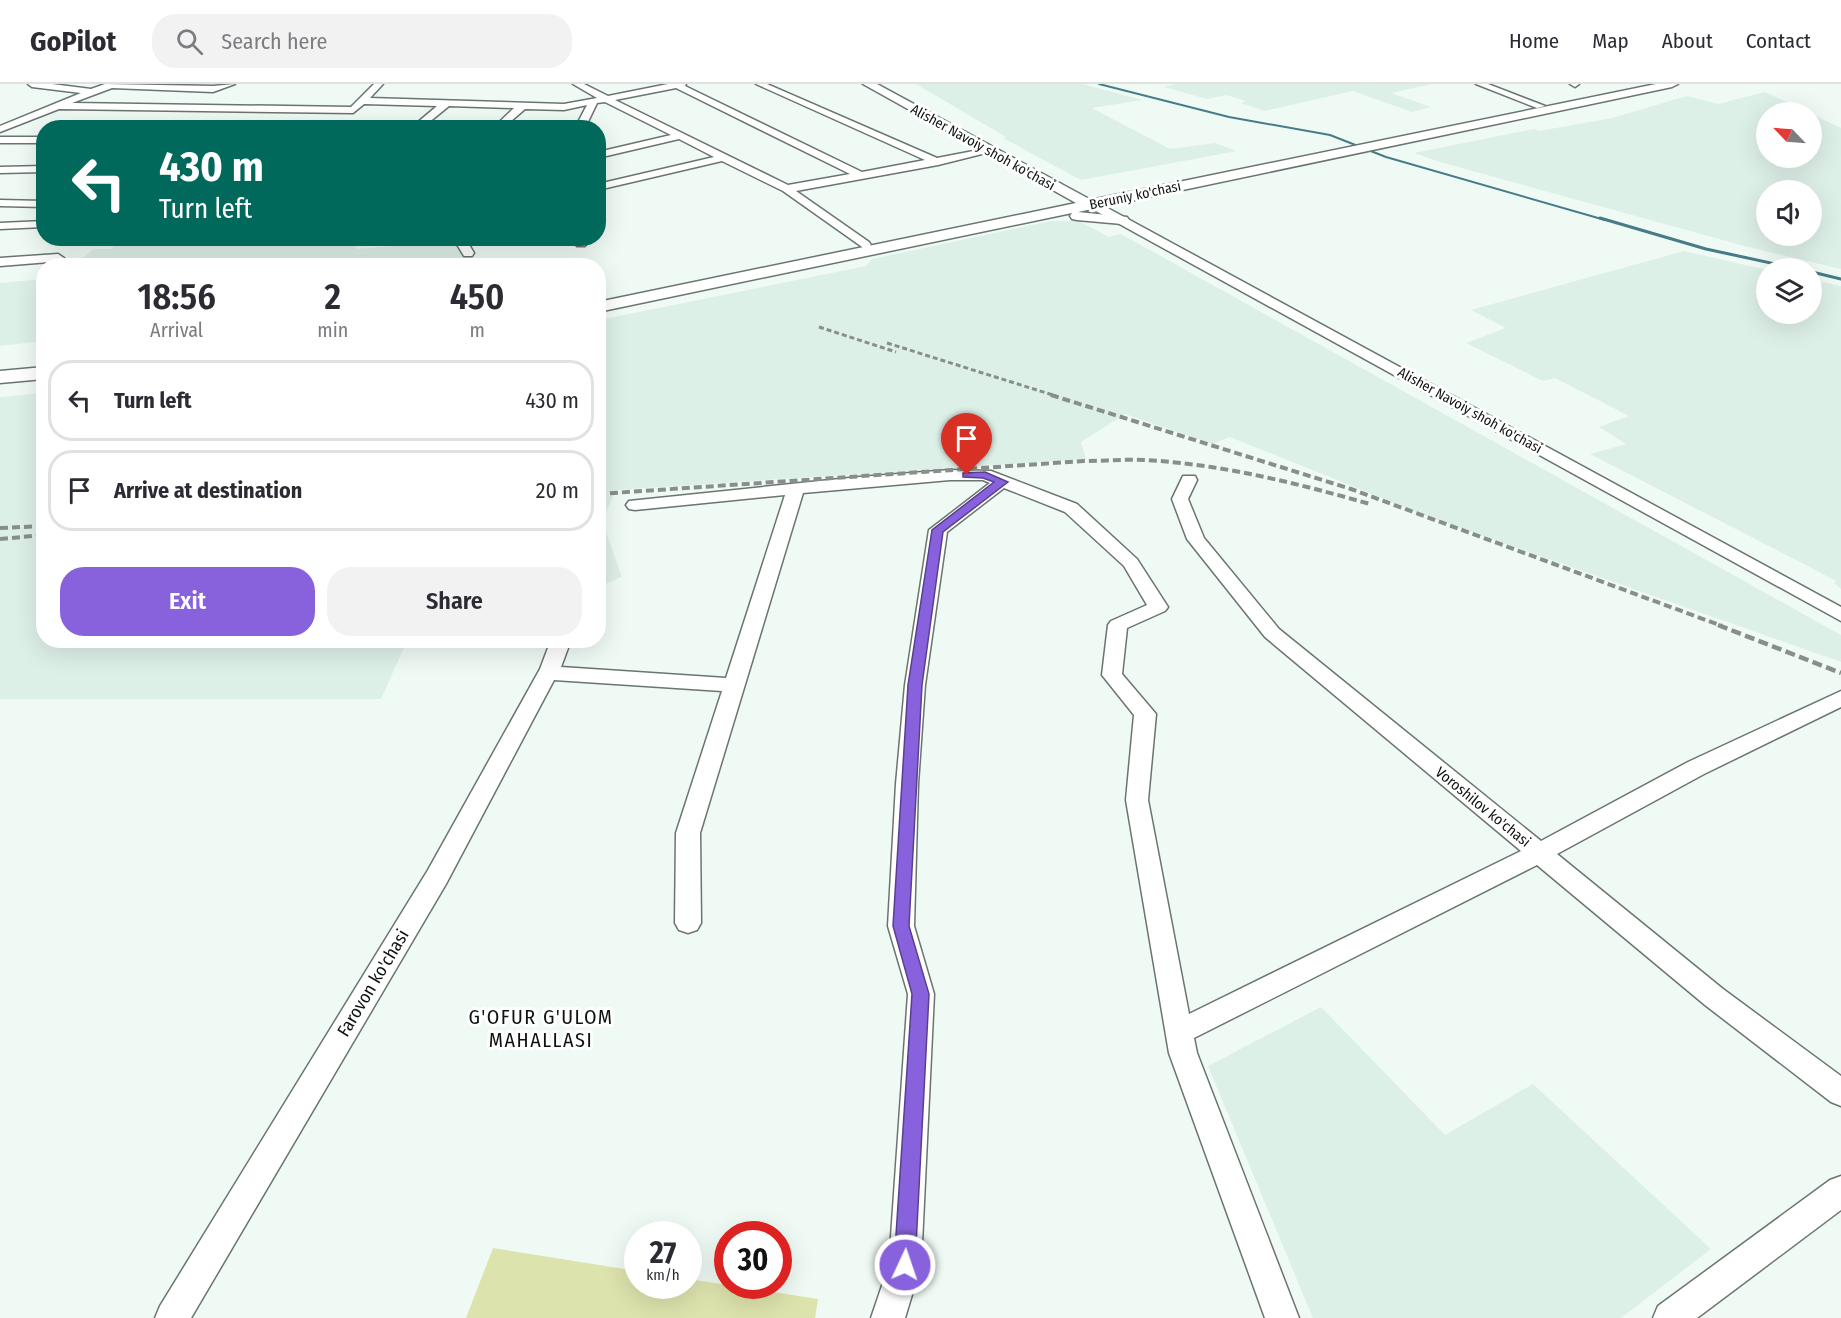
<!DOCTYPE html>
<style>
:root{--surface:#fff;--page:#f2f2f3;--text:#2b2b33;--muted:#7c7c81;--line:#e1e1e2;--accent:#8862dc}
body{margin:0;font-family:"Fira Sans Condensed",sans-serif;background:var(--page);color:var(--text);height:100vh;display:flex;flex-direction:column;font-size:22px;white-space:nowrap}
*{box-sizing:border-box;margin:0}
p{font-size:20px;color:var(--muted)}
.icon{flex:none;width:33px;height:33px;fill:none;stroke:currentColor;stroke-width:2;stroke-linecap:round;stroke-linejoin:round}
.map{position:relative;flex:1;overflow:hidden}
.drawer{position:absolute;left:36px;top:174px;width:570px;height:390px;display:flex;flex-direction:column;background:var(--surface);border-radius:24px;box-shadow:0 6px 24px #0002}
.drawer>*{flex:none}
.banner{position:absolute;left:36px;top:36px;width:570px;height:126px;border-radius:24px;box-shadow:0 6px 24px #0002;background:#00695c;color:#fff;overflow:hidden}
.needle{width:39px;rotate:295deg}
.fabs{position:absolute;left:1756px;top:18px;display:grid;gap:12px}
.fabs a{display:grid;place-items:center;width:66px;height:66px;border-radius:50%;background:var(--surface);box-shadow:0 6px 24px #0002;font-size:30px}
.speed{position:absolute;left:624px;top:1137px;display:flex;gap:12px;font-size:30px;font-weight:700;text-align:center}
.speed>*{display:grid;place-content:center;width:78px;height:78px;border-radius:50%;background:var(--surface);box-shadow:0 6px 24px #0002;line-height:1}
.speed small{font-size:15px;font-weight:400}
.speed .limit{border:9px solid #d22;background:#fff;color:#111}
.pin{position:absolute;display:grid;place-items:center;width:51px;height:51px;color:#fff;margin:-62px -26px;border-radius:50% 50% 50% 0;rotate:-45deg;box-shadow:0 0 6px #0007}
.pin .icon{rotate:45deg}
.me{position:absolute;width:66px;margin:-33px;rotate:3deg;stroke-linejoin:round;filter:drop-shadow(0 0 4px #0008)}
.turn{display:flex;align-items:center;gap:21px;height:126px;padding:0 24px;font-size:27px}
.turn .icon{width:78px;height:78px;stroke-width:2.5}
.turn b{display:block;font-size:42px;line-height:51px}
.eta{display:flex;justify-content:space-evenly;align-items:center;height:102px;text-align:center}
.eta b{font-size:36px;font-weight:600;line-height:42px}
.action{display:flex;gap:12px;margin-top:auto;padding:12px 24px}
.action a{flex:1;height:69px;border-radius:24px;background:var(--accent);color:#fff;font-size:24px;font-weight:600;line-height:69px;text-align:center}
.action a+a{background:var(--page);color:var(--text)}
ul{padding:0;list-style:none}
li{display:flex;align-items:center;gap:18px;height:81px;margin:0 12px 9px;padding:0 12px;border:3px solid var(--line);border-radius:24px}
li div{flex:1}
li b{display:block;font-size:22px}
li em{font-style:normal}
header{display:flex;align-items:center;gap:36px;box-sizing:border-box;height:84px;padding:0 30px;background:var(--surface);border-bottom:2px solid var(--line)}
header strong{font-size:28px}
nav{display:flex;gap:33px;margin-inline-start:auto;font-size:21px}
.search{width:420px;height:54px;background:var(--page);display:flex;align-items:center;gap:15px;box-sizing:border-box;padding:0 21px;border-radius:24px;color:var(--muted);font-size:22px}
.map>svg:first-child{display:block}
.built{fill:#ddf0e7;fill-rule:evenodd}
.green{fill:#dde3ad}
.lines{fill:none;stroke-linecap:round;stroke-linejoin:round}
.stream-far1{stroke:#467b88;stroke-width:2}
.stream{stroke:#467b88;stroke-width:3}
.minor-casing{stroke:#6b7570;stroke-width:3}
.major-casing{stroke:#6b7570;stroke-width:3}
.minor{fill:#fff;fill-rule:evenodd}
.major{fill:#fff;fill-rule:evenodd}
.rail-far2{stroke:#888f8b;stroke-width:3;stroke-dasharray:5 3;stroke-linecap:butt}
.rail-far1{stroke:#888f8b;stroke-width:4;stroke-dasharray:8 4;stroke-linecap:butt}
.rail{stroke:#888f8b;stroke-width:4.5;stroke-dasharray:10 4.5;stroke-linecap:butt}
.route{fill:#8862dc;stroke:#58408f;stroke-width:1.5}
.labels{text-anchor:middle;stroke-width:6;stroke-linejoin:round;paint-order:stroke}
.far-street-label{font-size:14px;fill:#0e1210;stroke:#fff}
.street-label{font-size:15px;fill:#0e1210;stroke:#fff}
.near-street-label{font-size:18px;fill:#0e1210;stroke:#fff}
.near-neighbourhood-label{font-size:20px;letter-spacing:1.5px;fill:#0e1210;stroke:#fff}
</style>
<header>
<strong>GoPilot</strong>
<div class="search"><svg class="icon" aria-label="search" viewBox="0 0 24 24"><circle cx="10" cy="10" r="6"/><path d="M15 15l6 6"/></svg>Search here</div>
<nav><a>Home</a><a>Map</a><a>About</a><a>Contact</a></nav>
</header>
<div class="map">
<svg width="1841" height="1234" viewBox="0 0 1841 1234">
<rect width="100%" height="100%" fill="#effaf4"/>
<g class="built">
<path d="M916 0H1082L1143 16 1092 24 1170 65 1215 59 1237 67 1081 96 1003 54 1006 53Z"/>
<path d="M1175 0H1432L1391 9 1431 23 1412 28 1353 7 1265 27 1241 19 1246 17 1226 11 1207 15 1164 3Z"/>
<path d="M1765 8 1808 28H1767V74H1812V30L1841 44V185L1748 163 1440 78 1414 69 1534 45 1539 47 1612 34 1687 12 1718 20ZM1812 106V152H1767V106Z"/>
<path d="M1051 137H1079L1109 153 1121 150 1841 551V578L1429 433 1230 353 1212 360 1125 330 1081 358 1086 375 616 406 602 437 622 493 599 502V236L866 182 872 175Z"/>
<path d="M123 154 358 155 356 165 453 157 467 181H74L94 165H111Z"/>
<path d="M1684 167 1767 186V230H1812V196L1841 202V505L1834 499 1836 497 1804 480 1590 370 1626 360 1599 343 1629 332 1555 294 1543 297 1466 259 1506 244 1471 226Z"/>
<path d="M43 195V257L0 262V199Z"/>
<path d="M43 309 44 556 407 557 381 615H0V313Z"/>
<path d="M1321 923 1445 1051 1533 1000 1711 1165 1621 1234H1313L1208 982Z"/>
</g>
<path class="green" d="M493 1164 637 1187 638 1202H688L689 1195 818 1215 815 1234H466Z"/>
<g class="lines">
<path class="stream-far1" d="M1099 0 1229 33 1330 51 1386 73 1605 136"/>
<g class="stream">
<path d="M1600 134 1706 165 1794 184"/>
<path d="M1812 188 1841 195"/>
</g>
<defs>
<g id="minor">
<path d="M28 0H52L91 5 105 0 213 2 235 0 213 8 112 4 72 19 351 23 374 0H383L370 14 564 20 597 14 573 0H584L608 12 668 0H686L685 2 862 88 925 76 756 0H767L937 74 989 64 994 67 938 81 796 107 869 158 871 161 865 165 783 107 722 77 598 106V100L714 73 679 55 598 74V68L671 51 605 18 597 19 585 44H575L587 21 564 26 525 25 503 44H493L514 24 449 22 422 44H411L437 22 364 20 353 29 59 25 0 48V42L81 9 32 3ZM676 4 850 90 788 101 615 16Z"/>
<path d="M1476 0H1488L1545 22 1537 24Z"/>
<path d="M1570 0H1579L1575 3Z"/>
<rect x="0" y="53" width="44" height="6"/>
<path d="M44 82V88L0 89V83Z"/>
<path d="M0 116 44 117V123L0 122Z"/>
<path d="M1089 118 1102 121 1841 523V537L1094 126 1085 123 1083 121Z"/>
<path d="M44 137V143L0 145V139Z"/>
<path d="M453 154H465L474 169 472 172H464Z"/>
<path d="M571 154H584L587 159 585 162H577Z"/>
<path d="M58 170 64 174 62 177 0 182V174Z"/>
<path d="M950 386 991 387 1077 420 1137 475 1168 523 1165 527 1127 544 1122 590 1156 630 1148 716 1189 930 1521 767 1265 553 1187 455 1172 415 1183 392H1195L1197 396 1188 415 1204 454 1279 545 1541 757 1688 678 1841 607V623L1704 690 1557 770 1723 905 1841 992V1022L1831 1018 1705 921 1537 781 1194 954 1197 969 1299 1234H1265L1169 969 1126 716 1134 631 1102 591 1108 541 1111 537 1147 521 1124 482 1065 428 1004 404 947 448 925 601 918 700 914 842 934 910 921 1181 905 1234H871L889 1181 908 910 888 842 896 700 905 601 929 446 990 399 983 396H950L803 409 700 749 701 839 697 846 688 849 679 846 675 839 676 749 722 607 554 596 446 800 191 1234H155L160 1222 428 786 540 585 551 556H571L561 583 726 594 785 411 635 426 629 425 626 421 629 417 859 393Z"/>
<path d="M1841 1092V1126L1697 1234H1653L1658 1222 1830 1096Z"/>
</g>
<g id="major">
<path d="M863 0H877L1091 116 1656 0H1678L1672 3 1078 128 1127 133 1129 136 1127 139 1122 140 1077 136 1072 135 1070 132 1072 129 598 228V218L1076 119Z"/>
<path d="M44 283V295L0 299V287Z"/>
</g>
</defs>
<use href="#minor" class="minor-casing"/>
<use href="#major" class="major-casing"/>
<use href="#minor" class="minor"/>
<use href="#major" class="major"/>
<g class="rail-far2">
<path d="M819 243 896 268"/>
<path d="M887 259 1056 312"/>
</g>
<g class="rail-far1">
<path d="M1051 311 1351 405 1722 542"/>
<path d="M598 410 1084 377C1104 377 1124 375 1144 376 1221 380 1296 399 1370 420"/>
<path d="M0 444 44 442"/>
<path d="M0 455 44 451"/>
</g>
<path class="rail" d="M1718 541 1841 589"/>
</g>
<path class="route" d="M985 388 1008 398 943 448 922 601 909 842 929 910 915 1181 912 1189 905 1192 897 1189 894 1181 912 910 893 842 908 601 932 446 994 398 983 394 963 393V389Z"/>
<g class="labels">
<g class="far-street-label">
<text transform="translate(983 63) rotate(29)" y="5">Alisher Navoiy shoh ko'chasi</text>
<text transform="translate(1135 111) rotate(-12)" y="5">Beruniy ko'chasi</text>
<text transform="translate(1470 326) rotate(29)" y="5">Alisher Navoiy shoh ko'chasi</text>
</g>
<g class="street-label">
<text transform="translate(1483 723) rotate(39)" y="5">Voroshilov ko'chasi</text>
</g>
<g class="near-street-label">
<text transform="translate(373 899) rotate(-59)" y="6">Farovon ko'chasi</text>
</g>
<g class="near-neighbourhood-label">
<text x="541" y="940">G'OFUR G'ULOM<tspan x="541" dy="23">MAHALLASI</tspan></text>
</g>
</g>
</svg>
<div class="fabs">
<a><svg class="needle" viewBox="-14 -14 28 28"><path d="M0-13l5 13h-10z" fill="#e53935"/><path d="M0 13l5-13h-10z" fill="#7c7c81"/></svg></a>
<a><svg class="icon" aria-label="sound" viewBox="0 0 24 24"><path d="M4 9h4l5-4v14l-5-4H4zM17 9q2 3 0 6"/></svg></a>
<a><svg class="icon" aria-label="layers" viewBox="0 0 24 24"><path d="M12 4l9 5-9 5-9-5zM3 14l9 5 9-5"/></svg></a>
</div>
<div class="speed"><div>27<small>km/h</small></div><div class="limit">30</div></div>
<div class="pin" style="left:967px;top:391px;background:#d93025"><svg class="icon" aria-label="arrive" viewBox="0 0 24 24"><path d="M6 21V4h12l-3 4 3 4H6"/></svg></div>
<svg class="me" style="left:905px;top:1181px" viewBox="-20 -20 40 40"><circle r="17" fill="#8862dc" stroke="#fff" stroke-width="3"/><path d="M0-11L8 9 0 5-8 9z" fill="#fff"/></svg>
<div class="banner">
<div class="turn"><svg class="icon" aria-label="left" viewBox="0 0 24 24"><path d="M17 20v-9H6M10 6l-5 5 5 5"/></svg><div><b>430 m</b>Turn left</div></div>
</div>
<section class="drawer">
<div class="eta">
<div><b>18:56</b><p>Arrival</p></div>
<div><b>2</b><p>min</p></div>
<div><b>450</b><p>m</p></div>
</div>
<ul>
<li><svg class="icon" aria-label="left" viewBox="0 0 24 24"><path d="M17 20v-9H6M10 6l-5 5 5 5"/></svg><div><b>Turn left</b></div><em>430 m</em></li>
<li><svg class="icon" aria-label="arrive" viewBox="0 0 24 24"><path d="M6 21V4h12l-3 4 3 4H6"/></svg><div><b>Arrive at destination</b></div><em>20 m</em></li>
</ul>
<div class="action"><a>Exit</a><a>Share</a></div>
</section>
</div>
